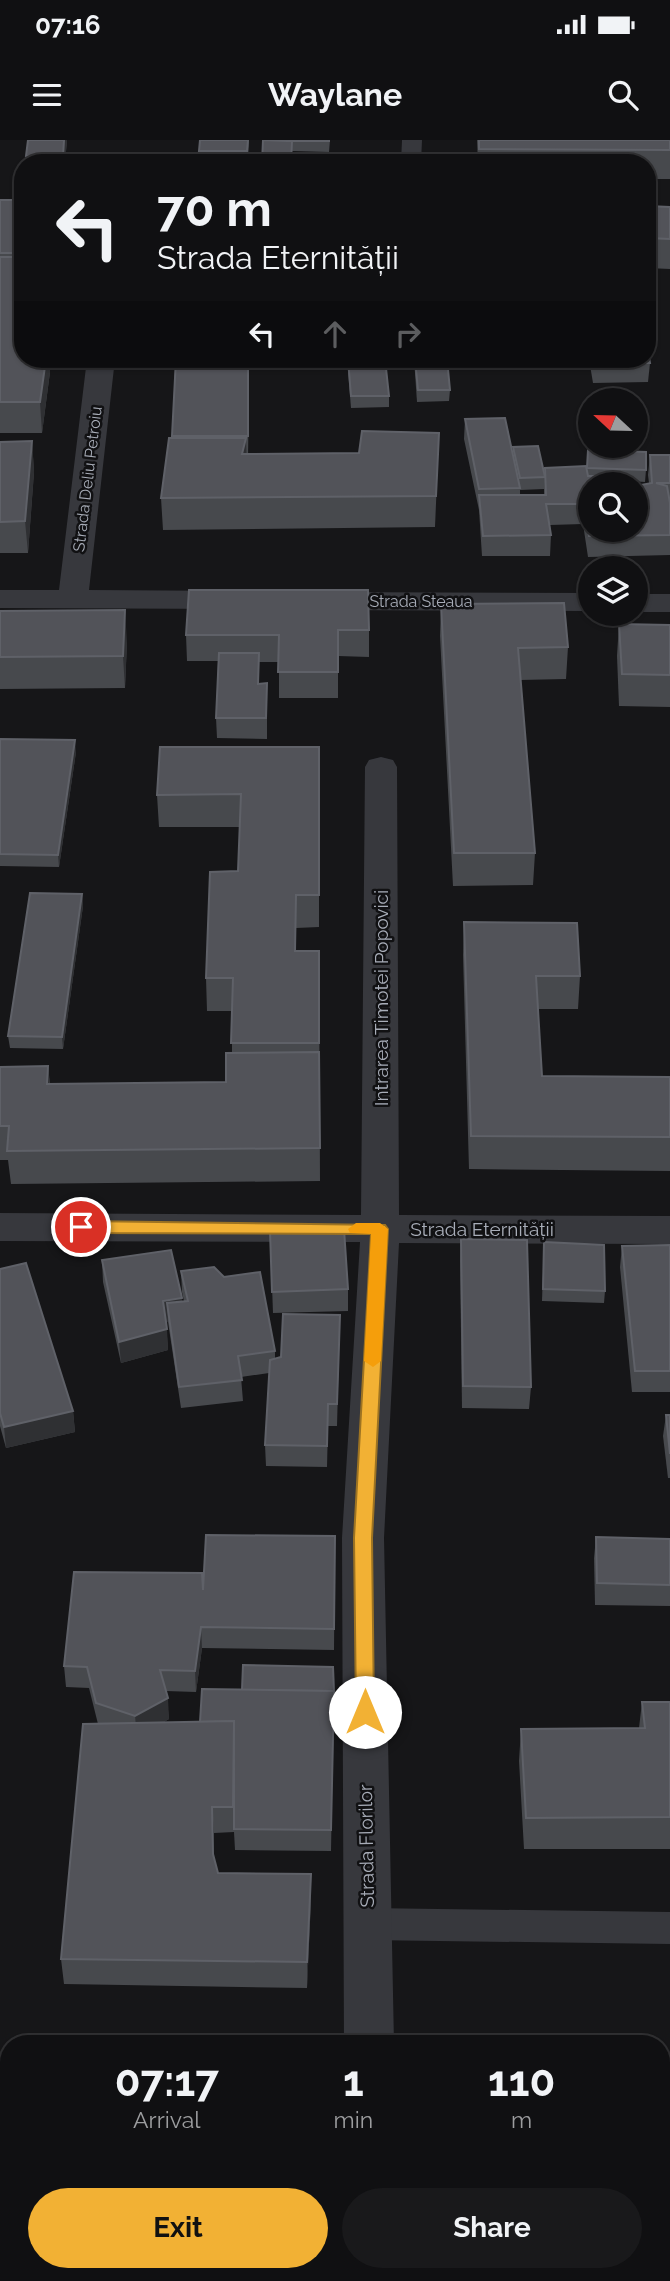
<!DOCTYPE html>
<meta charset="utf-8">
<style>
:root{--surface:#101012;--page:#19191b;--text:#f1f3f6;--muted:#9c9d9f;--line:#303032;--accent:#f2b134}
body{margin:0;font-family:Raleway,sans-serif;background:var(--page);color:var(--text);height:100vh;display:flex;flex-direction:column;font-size:26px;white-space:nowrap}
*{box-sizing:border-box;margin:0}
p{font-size:23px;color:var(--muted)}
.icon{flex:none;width:38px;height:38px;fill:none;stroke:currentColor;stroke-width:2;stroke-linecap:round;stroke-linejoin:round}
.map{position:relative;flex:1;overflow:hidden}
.details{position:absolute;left:0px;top:1895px;width:670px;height:247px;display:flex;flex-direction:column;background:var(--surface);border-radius:28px 28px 0 0;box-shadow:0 2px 5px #0004,0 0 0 2px var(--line)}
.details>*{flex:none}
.top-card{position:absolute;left:14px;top:14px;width:642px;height:214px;border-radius:28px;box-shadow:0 2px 5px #0004,0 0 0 2px var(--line);background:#101012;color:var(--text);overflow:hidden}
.needle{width:46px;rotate:292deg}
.tools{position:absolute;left:578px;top:248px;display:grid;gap:14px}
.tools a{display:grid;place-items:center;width:70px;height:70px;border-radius:50%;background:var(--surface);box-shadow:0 2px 5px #0004,0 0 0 2px var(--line);font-size:35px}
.pin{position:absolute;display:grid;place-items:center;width:60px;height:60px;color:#fff;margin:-30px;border:4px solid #fff;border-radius:50%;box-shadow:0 2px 7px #0007}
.me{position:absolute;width:77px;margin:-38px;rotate:0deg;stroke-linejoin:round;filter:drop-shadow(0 0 5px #0008)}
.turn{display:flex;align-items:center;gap:24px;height:147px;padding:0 28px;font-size:32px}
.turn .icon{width:91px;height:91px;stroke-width:2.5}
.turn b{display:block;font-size:49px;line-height:60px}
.lanes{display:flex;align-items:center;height:66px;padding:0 28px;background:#0003;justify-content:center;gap:35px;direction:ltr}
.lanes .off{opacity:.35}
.eta{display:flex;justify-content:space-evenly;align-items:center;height:119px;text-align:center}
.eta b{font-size:42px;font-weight:700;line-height:49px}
.primary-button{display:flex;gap:14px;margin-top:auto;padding:14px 28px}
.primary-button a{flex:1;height:80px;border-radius:42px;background:var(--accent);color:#111;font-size:28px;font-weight:700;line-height:80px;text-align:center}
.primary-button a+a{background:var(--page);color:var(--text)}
.status{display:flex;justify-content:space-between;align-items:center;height:49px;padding:0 35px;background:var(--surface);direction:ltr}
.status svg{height:19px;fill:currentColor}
header{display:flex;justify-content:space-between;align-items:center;height:91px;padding:0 28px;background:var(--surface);font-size:32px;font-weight:700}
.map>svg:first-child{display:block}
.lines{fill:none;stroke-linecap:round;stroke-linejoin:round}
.lane{fill:#37383d;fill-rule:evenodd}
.street{fill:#37383d;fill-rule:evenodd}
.wall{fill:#47494d;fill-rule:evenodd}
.shaded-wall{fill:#2f3033}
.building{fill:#525359;stroke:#5f6168;stroke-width:2}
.route{fill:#f2b134;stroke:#9d7322;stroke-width:2}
.slow{fill:#f59e0b}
.labels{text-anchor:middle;stroke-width:5;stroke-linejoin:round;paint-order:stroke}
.far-street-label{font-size:16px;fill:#a8adb8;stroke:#111113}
.street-label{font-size:19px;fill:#a8adb8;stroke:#111113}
</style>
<div class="status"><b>07:16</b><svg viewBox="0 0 49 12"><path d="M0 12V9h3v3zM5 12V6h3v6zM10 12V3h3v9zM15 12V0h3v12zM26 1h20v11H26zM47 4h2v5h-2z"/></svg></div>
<header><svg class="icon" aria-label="menu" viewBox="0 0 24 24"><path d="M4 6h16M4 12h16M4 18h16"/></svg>Waylane<svg class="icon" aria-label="search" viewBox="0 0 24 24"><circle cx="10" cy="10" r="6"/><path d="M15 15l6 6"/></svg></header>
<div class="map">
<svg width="670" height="2141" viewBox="0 0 670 2141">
<rect width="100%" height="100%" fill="#161618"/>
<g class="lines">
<g class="lane">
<path d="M402 0H422L421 23H401Z"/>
<path d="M367 1768 670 1772V1804L367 1800 354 1795 349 1784 354 1773Z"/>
</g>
<g class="street">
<path d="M87 219H115L89 450 241 451 252 453 256 460 252 467 241 469 0 468V450H59Z"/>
<path d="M315 452 590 453V471L315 470 304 468 300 461 304 454Z"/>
<rect x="635" y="454" width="35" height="18"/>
<path d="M381 617 393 620 397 627 399 1075 670 1076V1104L399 1103 384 1398 394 1904H344L342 1398 360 1102 0 1101V1073L361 1075 365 627 369 620Z"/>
<rect x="347" y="2133" width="52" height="8"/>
</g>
</g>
<g class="wall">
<path d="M28 0H67L65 23H27L26 16Z"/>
<path d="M200 0H249L248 22 199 14Z"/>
<path d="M287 0H330L329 12 292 11V23H262Z"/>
<path d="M477 0H670V39H648V23H478Z"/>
<path d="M0 60H23V219H49L50 232 42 293H0Z"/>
<path d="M648 66 670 67V129L648 128Z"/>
<path d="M170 219H249L248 314 359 313 439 293 435 387 163 390 161 358 172 298 175 227H170Z"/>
<path d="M347 219H385L389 256V267L351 268Z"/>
<path d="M414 219H447L450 250 449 261 417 262Z"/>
<path d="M589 219H648L650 223 648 242 593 243Z"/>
<path d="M465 279 513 312V307L545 337V328L587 330 588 310 646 330 645 342 629 341 590 390 649 343 648 335 650 315H670V415L588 417 583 384 550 385 551 395 550 416H482L479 370 464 299ZM544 349V355H520V350Z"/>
<path d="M32 301 34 332 28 413H0V302Z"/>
<path d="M189 450 369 490V517L338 516V558H279V522H259V544L267 543V599L217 598 216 578 218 521H187L186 495Z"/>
<path d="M441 464 568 507 566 539 520 540 535 713 533 745 453 746 440 496Z"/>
<path d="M0 471 127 502 125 548 0 549Z"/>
<path d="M619 484 670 485V567L619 566 617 516Z"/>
<path d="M0 599 76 612 59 727 0 726Z"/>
<path d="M319 607V787L296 788V811H319L320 1041 11 1044 8 1020H0V927L48 926 50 944 226 942 232 913V871H207L206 838 238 731 240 687H159L157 655Z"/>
<path d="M82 754 83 766 63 909 10 908 8 896Z"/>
<path d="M464 782 580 836 578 869H538L542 936 670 937V1031L469 1029 463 815Z"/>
<path d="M270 1091 348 1149V1171L273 1173Z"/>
<path d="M461 1099 531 1247 529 1269 462 1268 460 1120Z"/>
<path d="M544 1102 605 1151 604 1163 542 1161Z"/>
<path d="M670 1105V1252H632L620 1127 622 1106Z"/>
<path d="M102 1120 182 1162 184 1161 182 1152 181 1131 275 1211V1219L281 1217 340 1175 337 1286H328L327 1327 266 1326 265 1305 269 1233 241 1237 243 1261 181 1268 168 1182H166L168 1210 121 1223 103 1142Z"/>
<path d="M0 1129 73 1271 75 1292 6 1308 0 1286Z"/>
<path d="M666 1275H670V1338H668L663 1296Z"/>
<path d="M335 1396 334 1510 202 1508 196 1552 166 1551 169 1579 162 1583 200 1582 334 1551 331 1711 235 1710 234 1692 214 1693V1719L218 1733 311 1760 307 1848 64 1844 61 1819 98 1584 89 1548 66 1547 64 1526 203 1450Z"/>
<path d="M596 1397 670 1399V1466L595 1465 594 1418Z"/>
<path d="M642 1562H670V1709H524L519 1621 521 1589 639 1588Z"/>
<path d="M662 1973 670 2011V2047L669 2054H662Z"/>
</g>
<g class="shaded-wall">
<path d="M64 0H67L65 23H63V17Z"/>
<path d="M46 219H49L50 232 42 293 40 262Z"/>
<path d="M248 219 249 241 248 327Z"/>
<path d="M246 298 247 329 242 314Z"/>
<path d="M32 301 34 332 28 413 25 381Z"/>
<path d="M125 470 127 502 125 548 123 516Z"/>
<path d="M75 600 76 612 59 727 58 715Z"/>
<path d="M82 754 83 766 63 909 62 897Z"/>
<path d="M48 926 51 959 47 944Z"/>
<path d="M182 1158 183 1180 167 1163 168 1182 164 1183 163 1161Z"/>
<path d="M167 1189 168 1210 121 1223 119 1202Z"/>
<path d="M73 1271 75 1292 6 1308 4 1287Z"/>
<path d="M201 1487 202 1508 196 1552 195 1531Z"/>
<path d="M168 1558 169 1579 137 1597 135 1576Z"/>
<path d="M212 1667 214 1693V1740L213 1714Z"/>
<path d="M311 1734V1760L307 1848V1822Z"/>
</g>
<g class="building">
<path d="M28 0H64L63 17 26 16Z"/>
<path d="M200 0H248L247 11H199Z"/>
<path d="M263 0 287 1 329 0V1H292L291 23H262Z"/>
<path d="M479 0H670V10L479 9Z"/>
<path d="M198 14 243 15 242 23H196Z"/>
<rect x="0" y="60" width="23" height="53"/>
<path d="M648 66 670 67V99L648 98Z"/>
<path d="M0 117H23V219H46L40 262H0Z"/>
<path d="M648 211 650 223H594V219H648Z"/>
<path d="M176 219H248V296H172Z"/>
<path d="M348 219H385L389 256H351Z"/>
<path d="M415 219H447L450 250H418Z"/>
<path d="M505 278 520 348 479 349 465 279Z"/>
<path d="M362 291 439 293 436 356 161 358 169 298H246L242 314 359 313Z"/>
<path d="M32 301 25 381 0 382V302Z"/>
<path d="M538 306 545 337 520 338 513 307Z"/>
<path d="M588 310 646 312V330L587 328Z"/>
<path d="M650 315H670V343H656L667 346 670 363V395L589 396 585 364H546L551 395 483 396 479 355H546L545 328 586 326 588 336H628L630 345H590V390H635V346L652 343Z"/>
<path d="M189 450H368L369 490H338V532H278L279 495H186Z"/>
<path d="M564 463 568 507 518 508 535 713H454L441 464Z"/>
<path d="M125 470 123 516 0 517V471Z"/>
<path d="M619 484 670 485V535L622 534Z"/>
<path d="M219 513H259L258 544 267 543 266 578H216Z"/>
<path d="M0 599 75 600 58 715 0 714Z"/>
<path d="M160 607H319V755H296L295 811H319V903H231L233 838H206L210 732 238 731 241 654 157 655Z"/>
<path d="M30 753 82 754 62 897 8 896Z"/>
<path d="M464 782 577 783 580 836H536L542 936 670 937V997L471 996Z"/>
<path d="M319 912 320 1008 7 1011 9 986H0V927L48 926 47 944 226 942V913Z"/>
<path d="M344 1089 348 1149 272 1152 270 1091Z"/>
<path d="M461 1099 527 1100 531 1247 463 1246Z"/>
<path d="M544 1102 604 1105 605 1151 543 1149Z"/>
<path d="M670 1105V1231H635L622 1106Z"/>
<path d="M171 1110 182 1158 163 1161 167 1189 119 1202 102 1120Z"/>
<path d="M26 1123 73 1271 4 1287 0 1273V1129Z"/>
<path d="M214 1127 224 1137 260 1132 275 1211 238 1216 242 1240 179 1247 167 1163 188 1161 181 1131Z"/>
<path d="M283 1174 340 1175 337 1264H328L327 1306 265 1305 270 1220 281 1217Z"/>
<path d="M666 1275H670V1314Z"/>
<path d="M206 1395 335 1396 334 1489 201 1487 195 1531 160 1530 168 1558 135 1576 96 1563 87 1527 64 1526 74 1432 202 1433 203 1450Z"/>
<path d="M596 1397 670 1399V1445L597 1443Z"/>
<path d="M243 1525 333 1527 334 1551 242 1550Z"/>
<path d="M202 1549 334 1551 331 1690 234 1689V1581L200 1582Z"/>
<path d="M642 1562H670V1677L526 1678 521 1589 645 1588Z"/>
<path d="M234 1581 233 1667H212L213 1714 218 1733 311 1734 307 1822 61 1819 83 1584Z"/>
<path d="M662 1973H667L670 2011V2035H662Z"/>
<path d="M488 2133H603L604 2141H488Z"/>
</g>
<path class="route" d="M81 1081 385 1085 388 1089 372 1398 374 1572 371 1578 365 1580 358 1578 356 1572 354 1398 371 1094 81 1093 73 1087Z"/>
<path class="slow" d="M356 1083H380L388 1089 381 1221 373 1227 364 1221 371 1094 350 1093 348 1089Z"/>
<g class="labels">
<g class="far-street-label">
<text transform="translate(87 339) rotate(-83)" y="6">Strada Deliu Petroiu</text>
<text x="421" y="467">Strada Steaua</text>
</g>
<g class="street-label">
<text transform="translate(381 858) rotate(-90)" y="7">Intrarea Timotei Popovici</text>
<text x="482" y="1096">Strada Eternității</text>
<text transform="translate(366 1706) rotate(-91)" y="7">Strada Florilor</text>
</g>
</g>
</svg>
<div class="tools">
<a><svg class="needle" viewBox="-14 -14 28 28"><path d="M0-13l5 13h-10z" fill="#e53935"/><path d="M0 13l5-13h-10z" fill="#9c9d9f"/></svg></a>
<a><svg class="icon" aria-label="search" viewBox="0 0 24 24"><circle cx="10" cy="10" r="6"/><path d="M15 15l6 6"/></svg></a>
<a><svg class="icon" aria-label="layers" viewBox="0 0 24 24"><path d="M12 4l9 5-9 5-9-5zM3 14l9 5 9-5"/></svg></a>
</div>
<div class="pin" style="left:81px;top:1087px;background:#d93025"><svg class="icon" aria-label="arrive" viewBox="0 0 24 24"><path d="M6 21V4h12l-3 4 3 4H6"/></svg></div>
<svg class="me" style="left:365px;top:1572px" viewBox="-20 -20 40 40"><circle r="19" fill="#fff"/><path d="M0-13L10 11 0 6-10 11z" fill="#f2b134"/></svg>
<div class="top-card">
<div class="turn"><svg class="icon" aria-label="left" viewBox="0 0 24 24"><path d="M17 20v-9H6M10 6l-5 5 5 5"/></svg><div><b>70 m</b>Strada Eternității</div></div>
<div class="lanes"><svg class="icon" aria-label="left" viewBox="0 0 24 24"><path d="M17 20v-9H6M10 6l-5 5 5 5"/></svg><svg class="icon off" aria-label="ahead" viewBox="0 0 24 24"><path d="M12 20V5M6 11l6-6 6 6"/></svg><svg class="icon off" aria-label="right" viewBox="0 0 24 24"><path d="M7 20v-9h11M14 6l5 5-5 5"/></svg></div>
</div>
<section class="details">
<div class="eta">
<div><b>07:17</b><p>Arrival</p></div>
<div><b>1</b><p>min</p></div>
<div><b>110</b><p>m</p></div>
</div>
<div class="primary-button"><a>Exit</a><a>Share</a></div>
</section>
</div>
